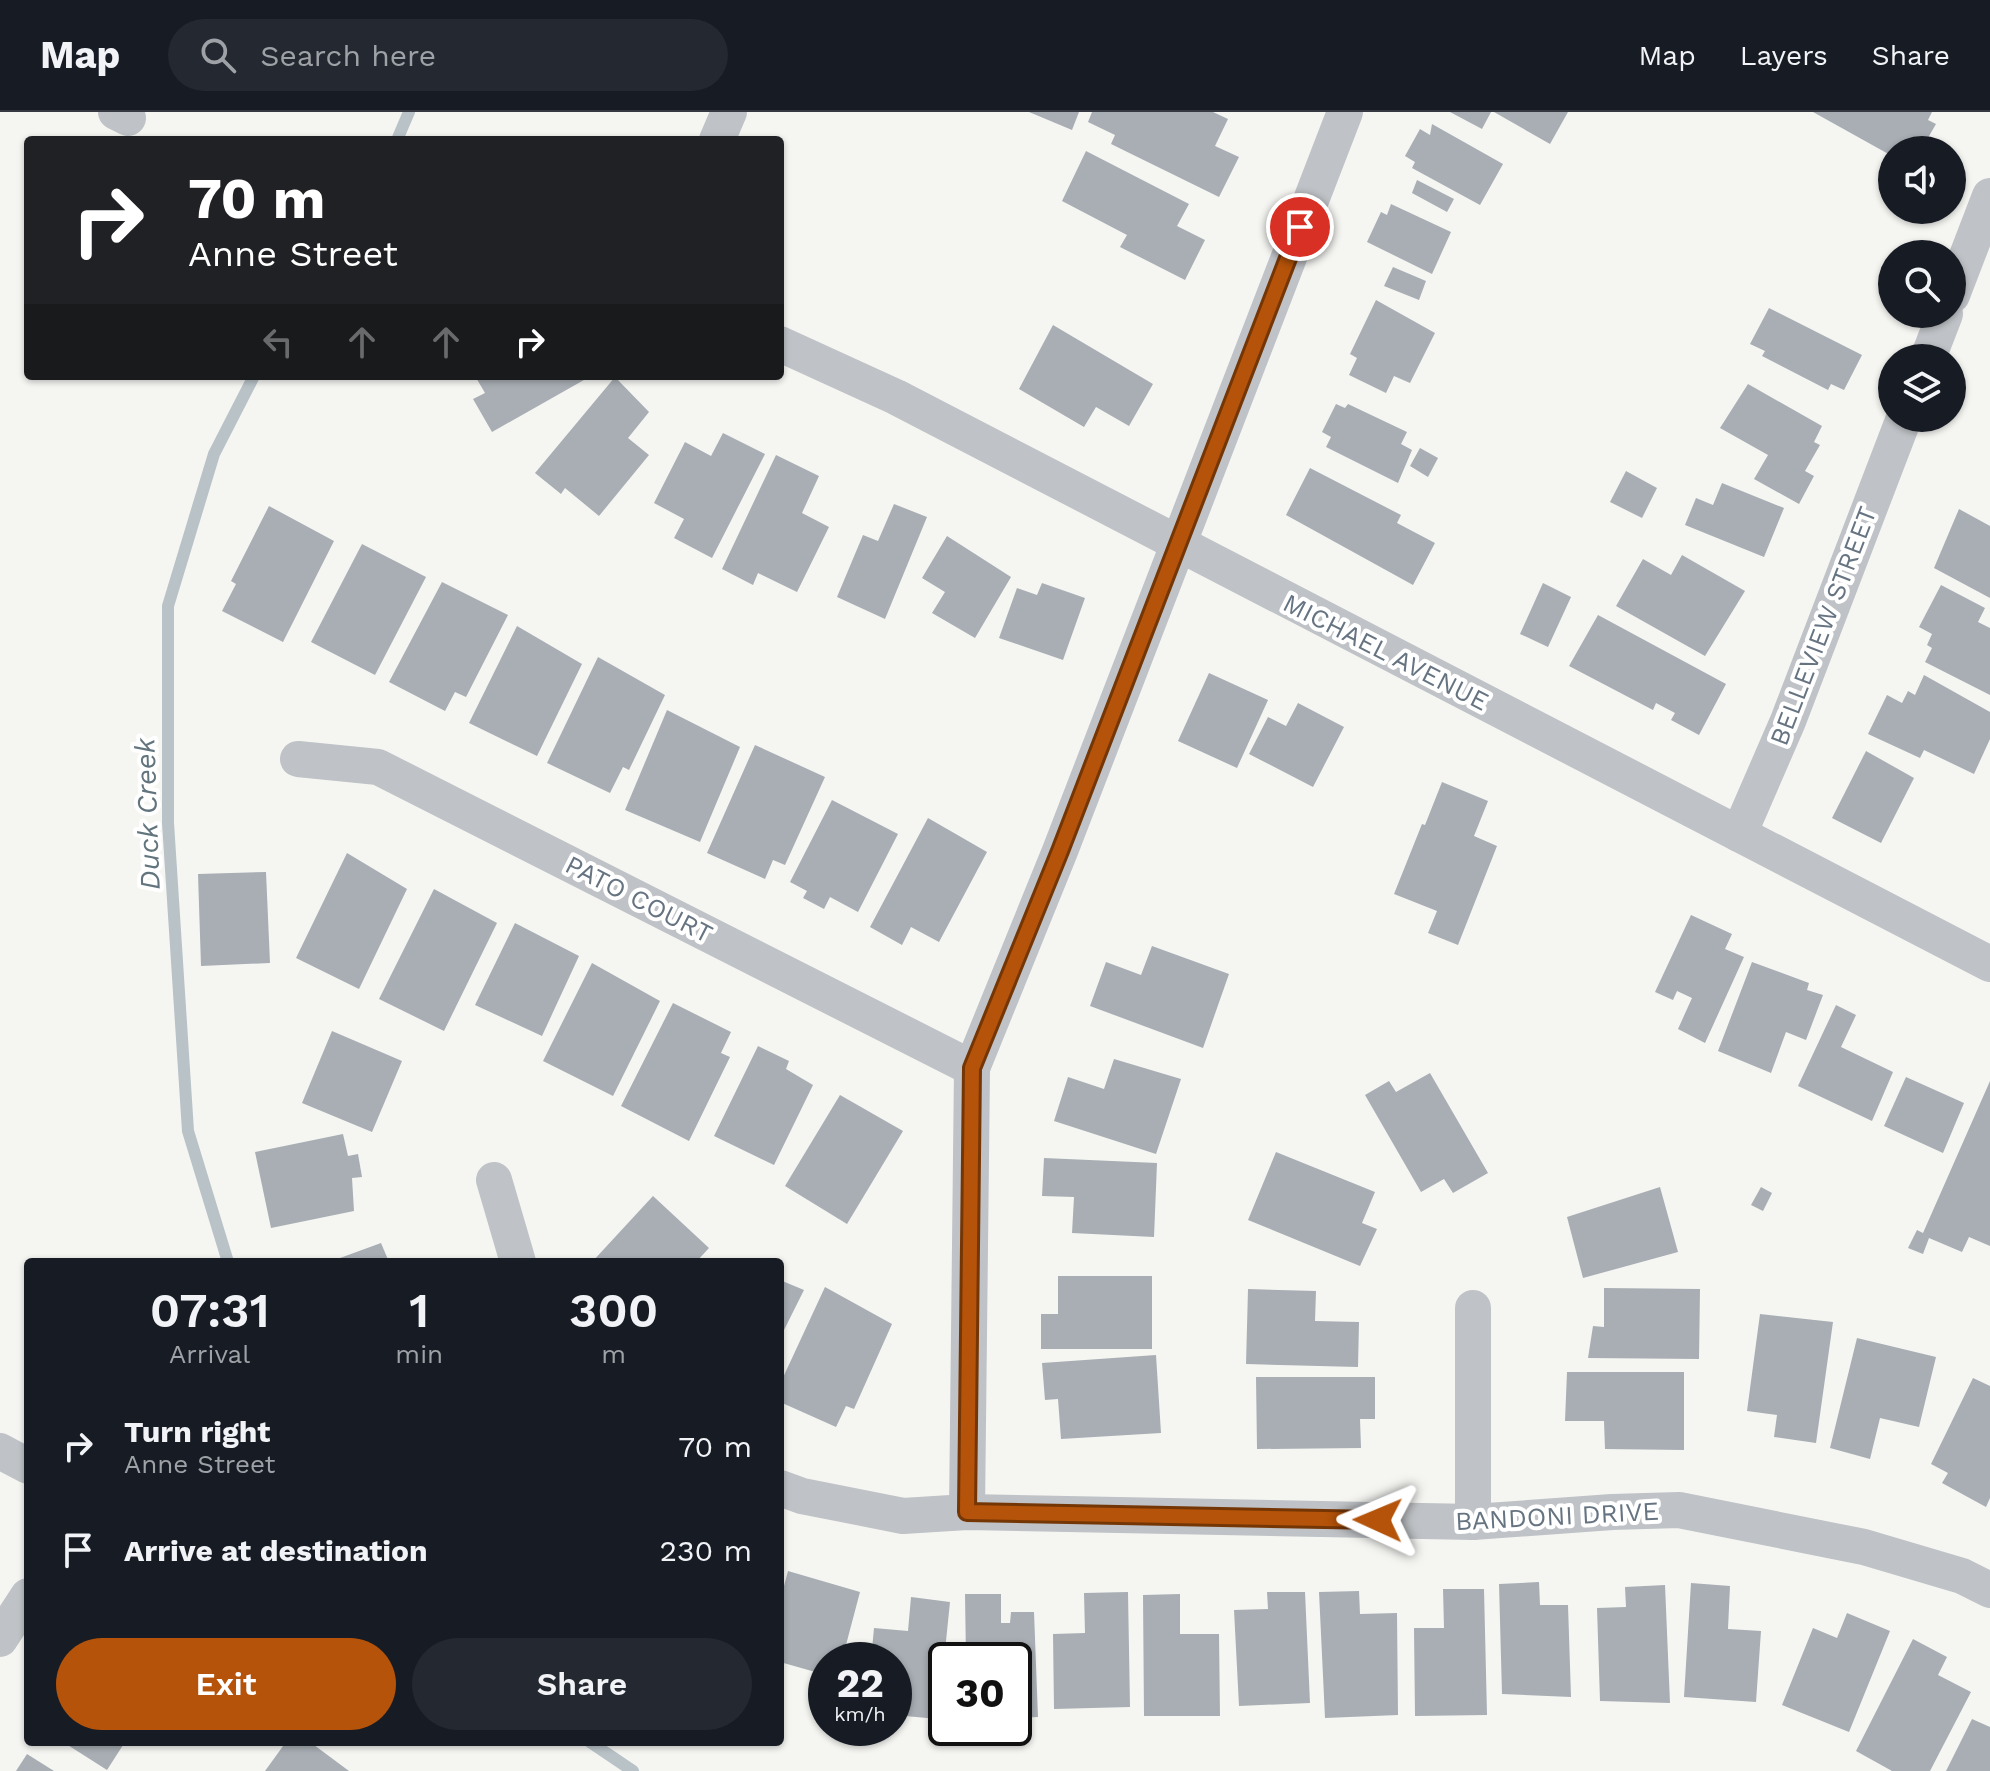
<!DOCTYPE html>
<style>
:root{--surface:#171b24;--page:#242831;--text:#f1f3f6;--muted:#9ea1a6;--line:#363941;--accent:#b45309}
body{margin:0;font-family:"Work Sans",sans-serif;background:var(--page);color:var(--text);height:100vh;display:flex;flex-direction:column;font-size:30px;white-space:nowrap}
*{box-sizing:border-box;margin:0}
p{font-size:26px;color:var(--muted)}
.icon{flex:none;width:44px;height:44px;fill:none;stroke:currentColor;stroke-width:2;stroke-linecap:round;stroke-linejoin:round}
.map{position:relative;flex:1;overflow:hidden}
.details{position:absolute;left:24px;top:1146px;width:760px;height:488px;display:flex;flex-direction:column;background:var(--surface);border-radius:8px;box-shadow:0 2px 6px #0004}
.details>*{flex:none}
.guide{position:absolute;left:24px;top:24px;width:760px;height:244px;border-radius:8px;box-shadow:0 2px 6px #0004;background:#202124;color:#fff;overflow:hidden}
.buttons{position:absolute;left:1878px;top:24px;display:grid;gap:16px}
.buttons a{display:grid;place-items:center;width:88px;height:88px;border-radius:50%;background:var(--surface);box-shadow:0 2px 6px #0004;font-size:40px}
.speed{position:absolute;left:808px;top:1530px;display:flex;gap:16px;font-size:40px;font-weight:700;text-align:center}
.speed>*{display:grid;place-content:center;width:104px;height:104px;border-radius:50%;background:var(--surface);box-shadow:0 2px 6px #0004;line-height:1}
.speed small{font-size:20px;font-weight:400}
.speed .limit{border:4px solid #111;border-radius:12px;background:#fff;color:#111}
.pin{position:absolute;display:grid;place-items:center;width:68px;height:68px;color:#fff;margin:-34px;border:4px solid #fff;border-radius:50%;box-shadow:0 2px 8px #0007}
.me{position:absolute;width:88px;margin:-44px;rotate:271deg;stroke-linejoin:round;filter:drop-shadow(0 0 6px #0008)}
.turn{display:flex;align-items:center;gap:28px;height:168px;padding:0 32px;font-size:36px}
.turn .icon{width:104px;height:104px;stroke-width:2.5}
.turn b{display:block;font-size:56px;line-height:68px}
.lanes{display:flex;align-items:center;height:76px;padding:0 32px;background:#0003;justify-content:center;gap:40px;direction:ltr}
.lanes .off{opacity:.35}
.eta{display:flex;justify-content:space-evenly;align-items:center;height:136px;text-align:center}
.eta b{font-size:48px;font-weight:600;line-height:56px}
.action{display:flex;gap:16px;margin-top:auto;padding:16px 32px}
.action a{flex:1;height:92px;border-radius:48px;background:var(--accent);color:#fff;font-size:32px;font-weight:600;line-height:92px;text-align:center}
.action a+a{background:var(--page);color:var(--text)}
ul{padding:0;list-style:none}
li{display:flex;align-items:center;gap:24px;height:104px;padding:0 32px}
li div{flex:1}
li b{display:block;font-size:30px}
li em{font-style:normal}
header{display:flex;align-items:center;gap:48px;box-sizing:border-box;height:112px;padding:0 40px;background:var(--surface);border-bottom:2px solid var(--line)}
header strong{font-size:38px}
nav{display:flex;gap:44px;margin-inline-start:auto;font-size:28px}
.search{width:560px;height:72px;background:var(--page);display:flex;align-items:center;gap:20px;box-sizing:border-box;padding:0 28px;border-radius:44px;color:var(--muted);font-size:30px}
.map>svg:first-child{display:block}
.lines{fill:none;stroke-linecap:round;stroke-linejoin:round}
.stream{stroke:#b8c2c7;stroke-width:12}
.building{fill:#a8aeb4}
.minor{stroke:#bfc2c6;stroke-width:36}
.route-casing{stroke:#753606;stroke-width:20}
.route{stroke:#b45309;stroke-width:14}
.labels{text-anchor:middle;stroke-width:8;stroke-linejoin:round;paint-order:stroke}
.street-label{font-size:26px;fill:#667482;stroke:#fff}
.water-label{font-size:28px;font-style:italic;fill:#62757f;stroke:#fff}
</style>
<header>
<strong>Map</strong>
<div class="search"><svg class="icon" aria-label="search" viewBox="0 0 24 24"><circle cx="10" cy="10" r="6"/><path d="M15 15l6 6"/></svg>Search here</div>
<nav><a>Map</a><a>Layers</a><a>Share</a></nav>
</header>
<div class="map">
<svg width="1990" height="1659" viewBox="0 0 1990 1659">
<rect width="100%" height="100%" fill="#f5f6f2"/>
<g class="lines">
<g class="stream">
<path d="M397 28 409 0"/>
<path d="M228 1150 188 1019 168 711V494L214 342 254 264"/>
<path d="M590 1630 633 1659"/>
</g>
</g>
<g class="building">
<path d="M1029 0H1079L1072 18Z"/>
<path d="M1092 0H1213L1228 7 1215 34 1239 45 1219 85 1111 32 1115 23 1088 10Z"/>
<path d="M1450 0H1491L1482 17Z"/>
<path d="M1494 0H1568L1550 32Z"/>
<path d="M1813 0H1932L1928 8 1936 12 1925 31 1930 34 1928 38H1892V44Z"/>
<path d="M1432 12 1503 52 1480 93 1412 56 1415 50 1405 44 1420 17 1430 23Z"/>
<path d="M1086 39 1189 92 1177 114 1205 128 1185 168 1120 135 1127 123 1062 89Z"/>
<path d="M1417 68 1454 87 1447 100 1412 81Z"/>
<path d="M1391 92 1451 120 1432 162 1367 130 1381 100 1387 103Z"/>
<path d="M1393 155 1426 169 1419 188 1384 174Z"/>
<path d="M1376 188 1435 221 1410 271 1394 264 1386 281 1349 263 1357 246 1350 242Z"/>
<path d="M1769 196 1862 243 1844 278 1831 272 1828 278 1762 244 1765 239 1750 232Z"/>
<path d="M1053 213 1153 272 1129 314 1096 295 1084 315 1019 277Z"/>
<path d="M475 264H591L492 320 473 287 485 281Z"/>
<path d="M615 265 649 300 628 326 649 343 599 404 565 376 561 382 535 361Z"/>
<path d="M1748 272 1822 314 1814 330 1820 333 1805 359 1814 364 1799 392 1754 367 1768 343 1720 316Z"/>
<path d="M1336 292 1345 296 1348 292 1407 320 1401 332 1412 338 1398 371 1326 335 1331 325 1322 320Z"/>
<path d="M723 321 765 342 712 446 674 426 684 407 654 391 685 330 711 344Z"/>
<path d="M1420 336 1438 346 1428 365 1410 354Z"/>
<path d="M776 343 819 364 802 401 829 415 797 480 758 461 753 473 722 457Z"/>
<path d="M1310 356 1401 403 1397 411 1435 431 1413 473 1286 403Z"/>
<path d="M1626 359 1657 376 1642 406 1610 390Z"/>
<path d="M1722 371 1784 396 1764 445 1685 413 1696 386 1713 393Z"/>
<path d="M894 392 927 405 885 507 837 485 863 423 878 429Z"/>
<path d="M269 394 334 429 283 530 222 499 236 472 231 469Z"/>
<path d="M1959 397 1990 414V486L1934 456Z"/>
<path d="M947 424 1011 465 975 526 932 501 945 480 922 466Z"/>
<path d="M362 432 426 465 375 563 311 530Z"/>
<path d="M1682 443 1745 479 1705 544 1616 494 1643 447 1671 463Z"/>
<path d="M442 470 508 503 466 585 455 580 445 599 389 570Z"/>
<path d="M1042 471 1085 486 1063 548 999 526 1017 476 1037 483Z"/>
<path d="M1543 471 1571 485 1548 535 1520 522Z"/>
<path d="M1941 473 1985 496 1978 510 1990 516V583L1925 550 1932 536 1927 533 1932 522 1919 515Z"/>
<path d="M1598 503 1726 572 1699 623 1671 608 1675 601 1656 591 1653 598 1569 554Z"/>
<path d="M517 514 582 552 537 644 469 611Z"/>
<path d="M598 545 665 583 629 658 623 655 610 681 547 651Z"/>
<path d="M1209 561 1268 588 1237 656 1178 629Z"/>
<path d="M1924 563 1990 600V627L1974 662 1924 638 1920 646 1868 622 1887 583 1902 591 1908 579 1915 583Z"/>
<path d="M1298 591 1344 615 1313 675 1249 642 1268 605 1286 614Z"/>
<path d="M667 598 740 635 700 730 625 698Z"/>
<path d="M755 633 825 665 785 753 773 748 765 767 707 741Z"/>
<path d="M1866 639 1914 666 1881 731 1832 706Z"/>
<path d="M1442 670 1488 689 1474 724 1497 734 1458 833 1428 821 1437 799 1394 782 1422 712 1425 713Z"/>
<path d="M832 688 898 722 858 800 830 785 824 797 803 786 807 779 790 770Z"/>
<path d="M928 706 987 740 939 830 911 815 902 833 870 815Z"/>
<path d="M347 741 407 777 359 877 296 846Z"/>
<path d="M266 760 270 851 201 854 198 762Z"/>
<path d="M434 777 497 811 444 919 379 887Z"/>
<path d="M1691 803 1732 822 1725 837 1744 845 1705 931 1678 917 1692 886 1677 879 1673 888 1655 880Z"/>
<path d="M515 811 579 844 542 924 475 893Z"/>
<path d="M1152 834 1229 862 1203 936 1090 894 1106 850 1141 863Z"/>
<path d="M1752 850 1809 871 1807 878 1823 883 1806 928 1786 920 1771 961 1718 939Z"/>
<path d="M592 851 660 889 613 984 543 949Z"/>
<path d="M673 891 731 920 721 941 730 945 689 1029 621 994Z"/>
<path d="M1836 893 1856 903 1841 935 1893 960 1872 1009 1798 974Z"/>
<path d="M332 919 402 949 372 1020 302 991Z"/>
<path d="M758 934 789 949 786 957 813 973 774 1053 714 1024Z"/>
<path d="M1114 947 1181 967 1156 1042 1054 1009 1068 965 1104 977Z"/>
<path d="M1430 961 1488 1061 1453 1081 1444 1067 1421 1080 1365 983 1389 969 1396 980Z"/>
<path d="M1906 965 1964 991 1943 1041 1884 1014Z"/>
<path d="M1990 969V1134L1969 1125 1962 1140 1929 1126 1923 1142 1908 1136 1917 1118 1923 1121Z"/>
<path d="M840 983 903 1019 847 1112 785 1074Z"/>
<path d="M343 1022 348 1044 358 1042 362 1065 352 1066 354 1099 271 1116 255 1040Z"/>
<path d="M1276 1040 1375 1080 1362 1111 1377 1117 1360 1154 1248 1108Z"/>
<path d="M1044 1046 1157 1051 1154 1125 1072 1121 1074 1085 1042 1084Z"/>
<path d="M1660 1075 1678 1140 1583 1166 1567 1105Z"/>
<path d="M1761 1075 1772 1081 1763 1099 1751 1093Z"/>
<path d="M653 1084 709 1136 696 1150H592Z"/>
<path d="M381 1131 389 1150H329Z"/>
<path d="M1058 1164H1152V1237H1041V1202H1058Z"/>
<path d="M780 1168 804 1178 780 1226Z"/>
<path d="M825 1175 892 1212 854 1297 846 1294 836 1315 780 1290V1272Z"/>
<path d="M1604 1176 1700 1177 1699 1247 1588 1246 1593 1214 1604 1215Z"/>
<path d="M1248 1177 1316 1179 1315 1209 1359 1210 1358 1255 1246 1252Z"/>
<path d="M1760 1202 1833 1210 1816 1331 1774 1325 1777 1303 1747 1299Z"/>
<path d="M1857 1226 1936 1245 1919 1315 1880 1306 1870 1347 1830 1336Z"/>
<path d="M1156 1243 1161 1321 1061 1327 1058 1287 1045 1288 1042 1251Z"/>
<path d="M1567 1260H1684V1338L1605 1337 1604 1309H1565Z"/>
<path d="M1256 1265H1375V1307H1360L1361 1336 1257 1337Z"/>
<path d="M1973 1266 1990 1274V1386L1986 1395 1942 1371 1948 1361 1931 1352Z"/>
<path d="M788 1459 860 1480 842 1548H826V1563L780 1550V1489Z"/>
<path d="M1539 1470 1540 1493H1568L1571 1585 1502 1582 1499 1472Z"/>
<path d="M1691 1471 1730 1474 1728 1517 1761 1519 1756 1590 1684 1585Z"/>
<path d="M1665 1473 1670 1591 1600 1589 1597 1496 1626 1495 1625 1475Z"/>
<path d="M1443 1477H1484L1487 1603 1415 1604 1414 1516H1444Z"/>
<path d="M1359 1479 1360 1502 1397 1501 1398 1603 1325 1606 1319 1480Z"/>
<path d="M1128 1480 1130 1595 1054 1597 1053 1522 1085 1521 1084 1481Z"/>
<path d="M1267 1480H1305L1310 1591 1239 1594 1234 1498 1268 1497Z"/>
<path d="M965 1482H1001V1511H1010L1011 1500H1034L1038 1605 1014 1606V1548H966Z"/>
<path d="M1180 1482V1522H1219L1220 1604H1144L1143 1483Z"/>
<path d="M911 1485 950 1490 938 1607 894 1603V1548H871L874 1516 908 1519Z"/>
<path d="M1847 1501 1890 1519 1849 1620 1782 1593 1813 1516 1837 1526Z"/>
<path d="M1913 1527 1947 1545 1938 1563 1971 1580 1930 1659H1892L1856 1639Z"/>
<path d="M1972 1607 1990 1615V1659H1946Z"/>
<path d="M63 1630H125L107 1658Z"/>
<path d="M286 1630H310L349 1659H265Z"/>
<path d="M27 1642 54 1659H16Z"/>
</g>
<g class="lines">
<g class="minor">
<path d="M116 0 128 6"/>
<path d="M717 28 729 0"/>
<path d="M1952 183 1990 84"/>
<path d="M780 232 896 285 1990 852"/>
<path d="M1928 246 1945 202"/>
<path d="M298 647 378 655 972 956"/>
<path d="M1739 722 1788 609 1904 306"/>
<path d="M494 1068 518 1150"/>
<path d="M1473 1196V1410"/>
<path d="M0 1339 28 1354"/>
<path d="M780 1376 802 1384 903 1404 967 1400 1473 1410 1612 1400 1679 1398 1864 1435 1962 1464 1990 1478"/>
<path d="M967 1400 972 956 1060 739 1345 0"/>
<path d="M0 1527 28 1484"/>
</g>
</g>
<g class="lines">
<defs>
<path id="route" d="M1300 115 1060 739 972 956 967 1400 1378 1408"/>
</defs>
<use href="#route" class="route-casing"/>
<use href="#route" class="route"/>
</g>
<g class="labels">
<g class="street-label">
<text transform="translate(1823 514) rotate(-69)" y="9">BELLEVIEW STREET</text>
<text transform="translate(1386 540) rotate(27)" y="9">MICHAEL AVENUE</text>
<text transform="translate(639 787) rotate(27)" y="9">PATO COURT</text>
<text transform="translate(1557 1404) rotate(-3)" y="9">BANDONI DRIVE</text>
</g>
<g class="water-label">
<text transform="translate(147 702) rotate(-92)" y="10">Duck Creek</text>
</g>
</g>
</svg>
<div class="buttons">
<a><svg class="icon" aria-label="sound" viewBox="0 0 24 24"><path d="M4 9h4l5-4v14l-5-4H4zM17 9q2 3 0 6"/></svg></a>
<a><svg class="icon" aria-label="search" viewBox="0 0 24 24"><circle cx="10" cy="10" r="6"/><path d="M15 15l6 6"/></svg></a>
<a><svg class="icon" aria-label="layers" viewBox="0 0 24 24"><path d="M12 4l9 5-9 5-9-5zM3 14l9 5 9-5"/></svg></a>
</div>
<div class="speed"><div>22<small>km/h</small></div><div class="limit">30</div></div>
<div class="pin" style="left:1300px;top:115px;background:#d93025"><svg class="icon" aria-label="arrive" viewBox="0 0 24 24"><path d="M6 21V4h12l-3 4 3 4H6"/></svg></div>
<svg class="me" style="left:1378px;top:1408px" viewBox="-20 -20 40 40"><path d="M0-17L14 15 0 8-14 15z" fill="#b45309" stroke="#fff" stroke-width="4"/></svg>
<div class="guide">
<div class="turn"><svg class="icon" aria-label="right" viewBox="0 0 24 24"><path d="M7 20v-9h11M14 6l5 5-5 5"/></svg><div><b>70 m</b>Anne Street</div></div>
<div class="lanes"><svg class="icon off" aria-label="left" viewBox="0 0 24 24"><path d="M17 20v-9H6M10 6l-5 5 5 5"/></svg><svg class="icon off" aria-label="ahead" viewBox="0 0 24 24"><path d="M12 20V5M6 11l6-6 6 6"/></svg><svg class="icon off" aria-label="ahead" viewBox="0 0 24 24"><path d="M12 20V5M6 11l6-6 6 6"/></svg><svg class="icon" aria-label="right" viewBox="0 0 24 24"><path d="M7 20v-9h11M14 6l5 5-5 5"/></svg></div>
</div>
<section class="details">
<div class="eta">
<div><b>07:31</b><p>Arrival</p></div>
<div><b>1</b><p>min</p></div>
<div><b>300</b><p>m</p></div>
</div>
<ul>
<li><svg class="icon" aria-label="right" viewBox="0 0 24 24"><path d="M7 20v-9h11M14 6l5 5-5 5"/></svg><div><b>Turn right</b><p>Anne Street</p></div><em>70 m</em></li>
<li><svg class="icon" aria-label="arrive" viewBox="0 0 24 24"><path d="M6 21V4h12l-3 4 3 4H6"/></svg><div><b>Arrive at destination</b></div><em>230 m</em></li>
</ul>
<div class="action"><a>Exit</a><a>Share</a></div>
</section>
</div>
